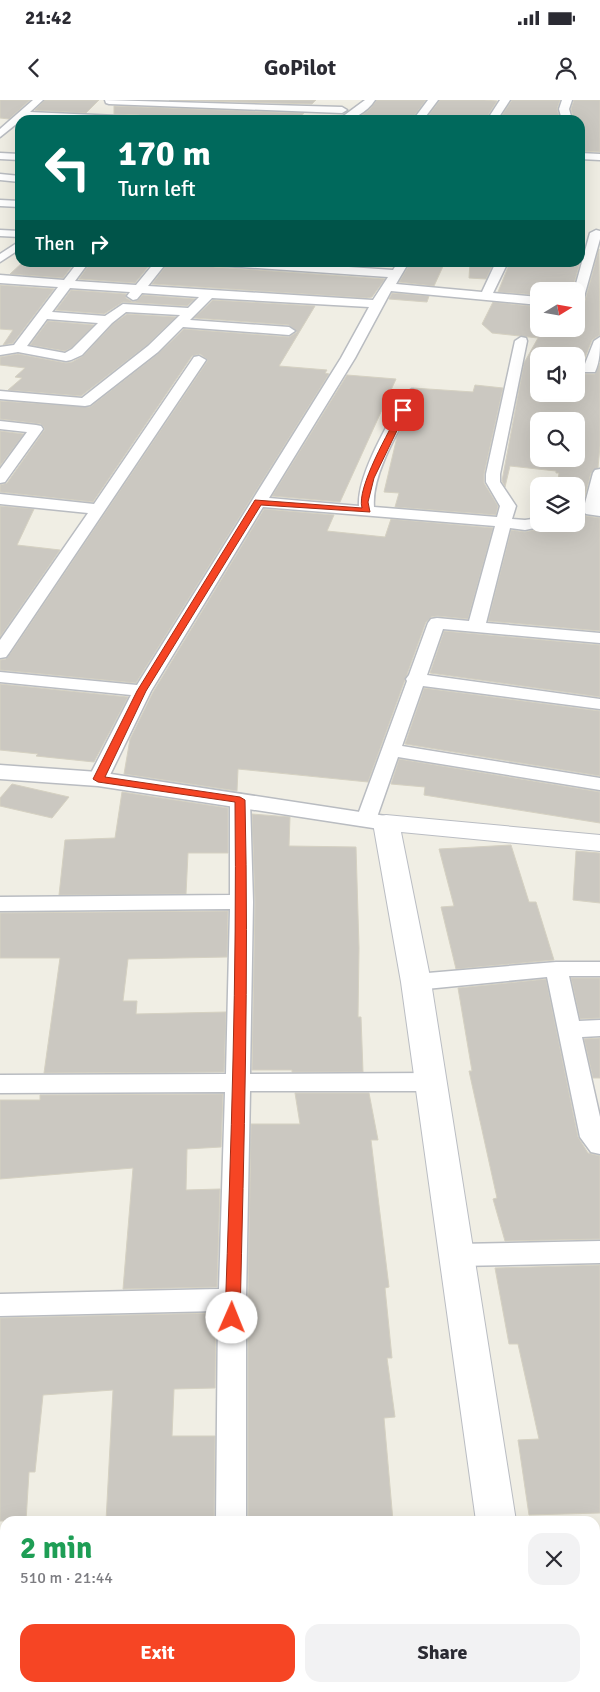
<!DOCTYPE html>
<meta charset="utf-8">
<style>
:root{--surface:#fff;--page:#f2f2f3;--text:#2b2b33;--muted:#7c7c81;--accent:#f64524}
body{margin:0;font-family:Signika,sans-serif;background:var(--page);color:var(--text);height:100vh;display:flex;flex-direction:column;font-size:19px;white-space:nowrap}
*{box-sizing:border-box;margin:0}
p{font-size:16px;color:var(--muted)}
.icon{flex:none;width:28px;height:28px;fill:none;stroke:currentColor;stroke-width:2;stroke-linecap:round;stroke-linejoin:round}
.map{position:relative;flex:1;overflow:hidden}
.details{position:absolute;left:0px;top:1416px;width:600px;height:176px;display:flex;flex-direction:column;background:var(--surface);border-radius:15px 15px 0 0;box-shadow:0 5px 20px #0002}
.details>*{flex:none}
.top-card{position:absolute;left:15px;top:15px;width:570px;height:152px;border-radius:15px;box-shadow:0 5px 20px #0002;background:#00695c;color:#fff;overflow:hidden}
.needle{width:32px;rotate:79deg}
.controls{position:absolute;left:530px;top:182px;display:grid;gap:10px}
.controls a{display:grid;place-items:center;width:55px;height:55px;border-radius:10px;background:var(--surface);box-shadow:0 5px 20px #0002;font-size:25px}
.pin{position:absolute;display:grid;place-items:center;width:42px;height:42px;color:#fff;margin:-21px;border-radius:10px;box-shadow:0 2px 8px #0006}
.me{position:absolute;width:55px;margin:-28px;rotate:1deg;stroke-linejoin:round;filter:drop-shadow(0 0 4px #0008)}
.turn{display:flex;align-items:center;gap:18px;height:105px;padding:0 20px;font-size:22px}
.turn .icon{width:65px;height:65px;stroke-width:2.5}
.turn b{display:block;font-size:35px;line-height:42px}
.then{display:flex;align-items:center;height:48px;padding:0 20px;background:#0003;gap:10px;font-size:19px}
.round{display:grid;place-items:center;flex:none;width:52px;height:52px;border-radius:15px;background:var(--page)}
.overview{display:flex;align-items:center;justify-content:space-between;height:85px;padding:0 20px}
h1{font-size:30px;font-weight:700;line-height:38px;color:#1e9e55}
.button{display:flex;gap:10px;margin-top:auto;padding:10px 20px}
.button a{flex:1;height:58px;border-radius:15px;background:var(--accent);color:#fff;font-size:20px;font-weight:700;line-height:58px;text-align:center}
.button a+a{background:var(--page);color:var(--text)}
.status{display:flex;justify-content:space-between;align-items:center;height:35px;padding:0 25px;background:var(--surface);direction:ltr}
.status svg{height:14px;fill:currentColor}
header{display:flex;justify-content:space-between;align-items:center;height:65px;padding:0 20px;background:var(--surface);font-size:22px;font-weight:700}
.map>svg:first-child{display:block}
.building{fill:#cbc8c1;stroke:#d5d1c2;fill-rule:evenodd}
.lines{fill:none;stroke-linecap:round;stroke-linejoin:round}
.minor-casing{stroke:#b9bcc1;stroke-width:3}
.tertiary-casing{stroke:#b9bcc1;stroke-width:3}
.secondary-casing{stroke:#babdc3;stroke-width:2}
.minor{fill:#fff;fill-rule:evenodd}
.tertiary{fill:#fff;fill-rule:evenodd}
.secondary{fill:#fff;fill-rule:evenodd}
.route{fill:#f64524;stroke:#a02d17}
</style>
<div class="status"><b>21:42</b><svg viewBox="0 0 49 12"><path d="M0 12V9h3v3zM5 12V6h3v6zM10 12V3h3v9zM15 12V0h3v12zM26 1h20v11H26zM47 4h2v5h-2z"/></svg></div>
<header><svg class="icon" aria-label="back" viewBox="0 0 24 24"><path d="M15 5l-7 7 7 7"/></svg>GoPilot<svg class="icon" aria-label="person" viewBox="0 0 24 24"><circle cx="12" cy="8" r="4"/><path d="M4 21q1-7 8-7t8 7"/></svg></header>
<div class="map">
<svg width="600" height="1592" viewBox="0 0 600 1592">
<rect width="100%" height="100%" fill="#f0eee4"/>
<g class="building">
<path d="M0 0H30L9 19 0 18Z"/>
<path d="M45 0H99L86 13 35 10Z"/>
<path d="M169 0H316L312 4Z"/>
<path d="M377 0H426L411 20H355L369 10Z"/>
<path d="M440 0H484L497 1 485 20H425Z"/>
<path d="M512 0H560L557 9 560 20H499Z"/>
<path d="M574 0H600V52L580 51V20H574L571 9Z"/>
<path d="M114 6 304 13 298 20H166L145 19 139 15 114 14Z"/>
<path d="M599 149 600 235 592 240 581 268 585 274H595L600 263V346L598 368 591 373 581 411 586 416 600 418V531L488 521 511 430 525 432 544 428 548 424H576V386H557L559 373H556V371L510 366 505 387 502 381 524 263 538 238 492 233 482 224 493 202 539 207V229H576V210L584 204ZM539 256H576V294H539ZM539 321H576V359H539Z"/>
<path d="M23 162H75L63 178 10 174Z"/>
<path d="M91 162H152L135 183 79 179Z"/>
<path d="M169 162H207L214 167 385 179 372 197 367 198 152 184Z"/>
<path d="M411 162H445L434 186 399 182Z"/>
<path d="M470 162H494L486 179 469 178Z"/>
<path d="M510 162H580L572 191H539V195L498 192Z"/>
<path d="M0 185 54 189 13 243 3 245 13 230 0 229Z"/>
<path d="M71 190 126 194V198L133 202 138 200 143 195 195 199 187 206 123 202 104 214 56 210Z"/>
<path d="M392 193 429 196 427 202 389 199Z"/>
<path d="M213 200 315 206 279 266 327 270 325 273 329 274 136 583 0 570V560L6 559 10 554 208 260 200 254 192 256 93 402 0 392V385L7 383 45 329 41 324 0 319V301L90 307 159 253 184 229 289 237 297 232 289 225 194 218Z"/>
<path d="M127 214 176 217 147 245 81 296 8 290 22 278 15 277 25 268 0 265V257L18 254 66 263 72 262 83 256 113 224Z"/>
<path d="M48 221 94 225 71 248 65 251 30 245Z"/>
<path d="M347 275 396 279 340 402 272 396Z"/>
<path d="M475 285 503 288 484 374V383L498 406 496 415 395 407 399 393 384 392 397 337 421 294 413 288 473 292Z"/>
<path d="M0 331 24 334 0 366Z"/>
<path d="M0 406 34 409 17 445 60 450 0 537Z"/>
<path d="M264 409 334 415 327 431 385 437 391 419 493 428 468 519 437 516 431 517 426 522 368 682 238 669 237 691 124 674 130 639 153 592Z"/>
<path d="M444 531 600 545V597L430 573Z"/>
<path d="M0 584 128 597 94 662 36 656 38 654 0 650Z"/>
<path d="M424 588 600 611V676L405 644Z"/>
<path d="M399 659 600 692V723L424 695 425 687 391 684Z"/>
<path d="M12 684 69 697 52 718 0 706V698Z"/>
<path d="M122 692 228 708V753H188L186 794 59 795 65 740 115 738Z"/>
<path d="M252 714 290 717 289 746 356 747 359 848 358 917H361L363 972H292V970H252L255 802Z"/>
<path d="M511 745 529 802H536L554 860 456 869 441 807 454 806 439 749Z"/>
<path d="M576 751 600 753V803L573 800Z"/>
<path d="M228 811 227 857 128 859 123 901H137L136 914 226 912 224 972 44 973 60 858H0V813Z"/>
<path d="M571 878H600V918L580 919Z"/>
<path d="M546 879 578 1037 588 1053 600 1056V1139L505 1141 493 1099 497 1098 469 971H472L458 888Z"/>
<path d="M600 938V978H593L584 939Z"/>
<path d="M295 993H369L378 1040H371L389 1187 385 1188 392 1258H387L395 1317 384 1318 393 1421H248V1198L251 1024H300Z"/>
<path d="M223 994 221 1047 187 1049 186 1090 220 1089 217 1187 123 1189 133 1068 0 1079V1000H40V995Z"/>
<path d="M600 1165V1413L529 1415 518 1340 539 1339 518 1244H509L495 1168Z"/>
<path d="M216 1213 215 1288 174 1289 172 1336H215L214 1421H106L113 1290 43 1295 35 1372H29L26 1421H0V1218Z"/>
</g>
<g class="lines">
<defs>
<g id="minor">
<path d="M33 0H43L30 12 139 17 144 20H84L25 17 0 37V29Z"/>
<path d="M105 0 342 7 347 10 342 13 109 4 106 3Z"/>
<path d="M365 0H375C367 13 352 20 338 20Z"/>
<path d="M428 0H438L423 20H413Z"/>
<path d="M500 0H510L497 20H487Z"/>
<path d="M562 0H572L569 9 572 20H562L559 9Z"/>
<path d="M0 53 20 54V60L0 59Z"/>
<path d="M580 53 600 54V60L580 59Z"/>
<path d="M0 74 20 76V82L0 80Z"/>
<path d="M0 100 20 101V107L0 106Z"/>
<path d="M0 130 20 131V137L0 136Z"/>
<path d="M596 130 600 131V139L582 204 576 208V191H574L590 133Z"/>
<path d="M20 141V149L0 162V154Z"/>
<path d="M78 162H89L75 181 136 185 155 162H167L148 186 373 200 388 177 214 165 209 162H275L393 170 398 162H409L396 184 482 192 496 162H508L493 193 539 197V205L391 191 355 258 269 398 359 406C357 374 390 321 405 293L412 289 419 293C403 324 371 372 374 407L497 417 500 406 486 382V374L515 241 521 237 526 238 527 241 500 374V382L516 406 512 419 525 420 539 418V424H546L544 426 525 430 510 428 486 523 600 533V543L443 529 427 575 600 599V609L423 586 402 646 600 678V690L398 657 376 720 373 724 366 726 359 724 356 720 407 581 406 579 409 575 428 523 431 519 437 518 469 521 495 426 263 407 151 591 108 679 105 683 98 685 91 683 88 679 131 595 0 582V572L137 585 341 258 369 207 212 198 190 220 289 227 295 231 289 235 183 227 158 252 90 305 85 306 0 299V291L82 298 148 246 180 215 126 212 112 223 82 255 71 260 66 261 18 252 0 255V247L14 245 58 187 0 183V175L64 180ZM70 188 130 192 127 196 133 200 137 199 142 193 199 197 188 208 123 204 105 216 52 212ZM47 219 98 223 72 249 65 253 27 246Z"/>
<path d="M600 237C600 250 600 261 595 272H585L583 269 594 241Z"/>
<path d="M199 256 206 260 9 553 6 557 0 558V540L88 413 0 404V394L94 404 194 257Z"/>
<path d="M0 321 36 325 41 326 43 329 5 382 0 383V369L27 332 0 329Z"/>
<path d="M600 369V416L586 414 583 411 593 373 595 370Z"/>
<path d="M240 694 247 696 250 700 253 802 250 974 432 973 441 976 444 982 441 988 432 991H250L246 1198V1421H216L218 1211 0 1216V1194L219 1189 225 992 0 993V975L226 974 230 809 0 811V797L230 795V700L233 696Z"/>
<path d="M556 862H600V876H569L579 921 600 920V936L582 937 600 1017V1054L591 1052 580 1037 547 877 416 890 408 887 405 882 408 877 416 874Z"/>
<path d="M600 1141V1163L457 1166 448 1162 444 1155 448 1148 457 1144Z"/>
<path d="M5 1448V1478L0 1479V1449Z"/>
</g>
<path id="tertiary" d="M0 665 98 672 386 716 395 718 398 723 395 728 386 730 98 686 0 679Z"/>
<g id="secondary">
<path d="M386 715 600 735V751L401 732 431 882 516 1421H476L401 882 373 723 377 717Z"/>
<path d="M498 1588H541L543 1592H499Z"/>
</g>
</defs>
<use href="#minor" class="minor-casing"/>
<use href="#tertiary" class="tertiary-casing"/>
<use href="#secondary" class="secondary-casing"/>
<use href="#minor" class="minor"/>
<use href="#tertiary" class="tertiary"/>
<use href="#secondary" class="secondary"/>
</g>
<path class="route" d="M403 307 407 310 374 378 368 402 370 412 261 405 146 591 105 677 240 697 245 700C249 873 244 1045 240 1218L237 1222 232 1224 227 1222 225 1218C231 1046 237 874 235 702L98 682 93 679 137 591 255 400 362 408C356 388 390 330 400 310Z"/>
</svg>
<div class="controls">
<a><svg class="needle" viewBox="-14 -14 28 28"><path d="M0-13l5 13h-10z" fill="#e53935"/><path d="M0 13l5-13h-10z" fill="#7c7c81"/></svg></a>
<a><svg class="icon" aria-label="sound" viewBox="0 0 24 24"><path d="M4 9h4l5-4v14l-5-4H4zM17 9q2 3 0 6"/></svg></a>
<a><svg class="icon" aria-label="search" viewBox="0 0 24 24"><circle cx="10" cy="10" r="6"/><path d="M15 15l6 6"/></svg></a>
<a><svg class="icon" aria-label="layers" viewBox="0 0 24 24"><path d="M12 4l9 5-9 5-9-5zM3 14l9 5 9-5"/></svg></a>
</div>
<div class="pin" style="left:403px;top:310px;background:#d93025"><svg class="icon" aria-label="arrive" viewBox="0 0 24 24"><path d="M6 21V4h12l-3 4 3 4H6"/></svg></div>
<svg class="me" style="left:232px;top:1218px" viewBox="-20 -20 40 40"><circle r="19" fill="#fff"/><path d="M0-13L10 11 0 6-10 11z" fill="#f64524"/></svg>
<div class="top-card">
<div class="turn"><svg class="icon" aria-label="left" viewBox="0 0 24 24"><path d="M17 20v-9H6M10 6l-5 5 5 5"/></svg><div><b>170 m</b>Turn left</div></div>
<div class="then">Then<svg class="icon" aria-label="right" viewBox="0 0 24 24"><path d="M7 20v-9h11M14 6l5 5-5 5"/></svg></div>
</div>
<section class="details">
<div class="overview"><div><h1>2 min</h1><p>510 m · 21:44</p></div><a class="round"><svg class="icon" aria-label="close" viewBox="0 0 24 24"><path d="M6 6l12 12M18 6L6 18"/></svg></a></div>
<div class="button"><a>Exit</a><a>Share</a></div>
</section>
</div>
